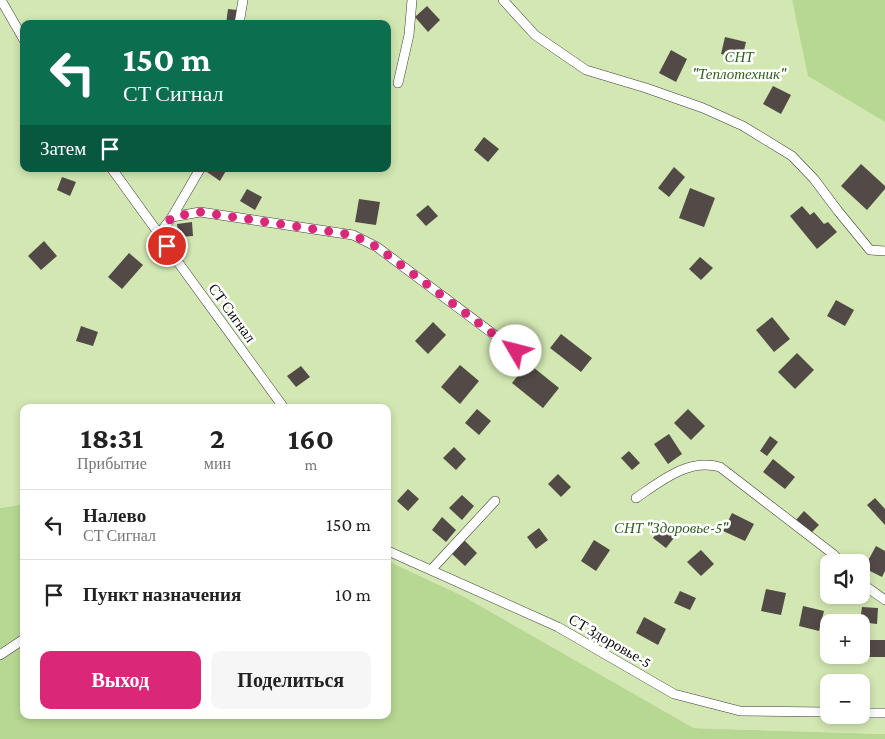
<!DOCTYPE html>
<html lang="ru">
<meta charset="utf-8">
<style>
:root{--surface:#fff;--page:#f6f6f6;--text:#222;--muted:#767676;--line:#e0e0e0;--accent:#db2777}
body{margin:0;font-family:"Crimson Pro",serif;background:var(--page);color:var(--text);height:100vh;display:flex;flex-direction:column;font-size:19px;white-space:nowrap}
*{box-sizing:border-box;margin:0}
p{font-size:16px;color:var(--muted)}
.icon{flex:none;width:28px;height:28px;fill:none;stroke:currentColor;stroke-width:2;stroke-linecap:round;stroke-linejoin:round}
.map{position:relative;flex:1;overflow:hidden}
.panel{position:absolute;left:20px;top:404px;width:371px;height:315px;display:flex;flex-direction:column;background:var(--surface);border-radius:10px;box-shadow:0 2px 8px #0003}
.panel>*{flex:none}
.guide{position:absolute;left:20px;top:20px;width:371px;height:152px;border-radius:10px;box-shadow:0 2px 8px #0003;background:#0b6e4f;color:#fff;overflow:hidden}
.controls{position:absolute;left:820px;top:554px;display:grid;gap:10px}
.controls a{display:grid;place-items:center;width:50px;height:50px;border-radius:10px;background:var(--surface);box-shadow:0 2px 8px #0003;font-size:25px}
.pin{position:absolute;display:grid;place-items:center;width:42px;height:42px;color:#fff;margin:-21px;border:2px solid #fff;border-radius:50%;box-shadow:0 1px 5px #0007}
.me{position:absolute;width:55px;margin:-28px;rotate:307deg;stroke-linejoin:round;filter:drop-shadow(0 0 4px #0008)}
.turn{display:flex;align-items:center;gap:18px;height:105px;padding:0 20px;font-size:22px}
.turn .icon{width:65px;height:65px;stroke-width:2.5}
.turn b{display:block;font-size:35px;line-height:42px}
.then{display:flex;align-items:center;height:48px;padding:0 20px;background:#0003;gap:10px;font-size:19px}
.eta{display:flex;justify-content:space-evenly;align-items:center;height:85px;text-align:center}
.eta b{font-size:30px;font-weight:700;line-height:35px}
.button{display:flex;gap:10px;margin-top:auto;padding:10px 20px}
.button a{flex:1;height:58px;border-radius:10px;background:var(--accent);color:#fff;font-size:20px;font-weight:700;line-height:58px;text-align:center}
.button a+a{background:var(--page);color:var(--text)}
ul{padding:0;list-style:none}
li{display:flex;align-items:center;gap:15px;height:70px;padding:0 20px;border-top:1px solid var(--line)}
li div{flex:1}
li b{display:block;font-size:19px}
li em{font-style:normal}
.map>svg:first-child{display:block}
.green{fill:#d2e7b2;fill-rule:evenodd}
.forest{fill:#b7d892}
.building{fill:#524a46}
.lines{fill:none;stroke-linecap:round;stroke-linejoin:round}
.lane-casing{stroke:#3d3d3d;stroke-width:10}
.lane{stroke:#fff;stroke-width:9}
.route{stroke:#db2777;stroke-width:9;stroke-dasharray:0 16.2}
.labels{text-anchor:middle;stroke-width:5;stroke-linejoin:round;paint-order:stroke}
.park-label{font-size:15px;font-style:italic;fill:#2f5f1c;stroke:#fff}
.street-label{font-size:15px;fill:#0a0a0a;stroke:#fff}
</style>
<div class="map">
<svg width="885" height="739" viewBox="0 0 885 739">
<rect width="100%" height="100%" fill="#fff8e7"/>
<path class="green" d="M0 0H792L809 76 885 122V734L694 728 463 596 388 561V408H24V504L0 508ZM24 24H388V169H24ZM829 562H861V595H829ZM829 622H861V655H829ZM829 682H861V715H829Z"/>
<g class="forest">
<path d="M792 0H885V122L808 76Z"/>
<path d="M24 504V715H388V561L463 596 694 728 885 734V739H0V508Z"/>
</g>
<g class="building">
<path d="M427 6 440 20 428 32 415 17Z"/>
<path d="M228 9 237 10 235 24H226Z"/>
<path d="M725 37 746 42 742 59 721 54Z"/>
<path d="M671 50 687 59 676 82 659 73Z"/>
<path d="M773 86 791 95 781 114 763 104Z"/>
<path d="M484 137 499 149 488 162 474 150Z"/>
<path d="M861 164 885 186V189L867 210 841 186Z"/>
<path d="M674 167 685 177 669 197 658 188Z"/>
<path d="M209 169H227L220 181 207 172Z"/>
<path d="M62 177 76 182 70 196 57 190Z"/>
<path d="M690 188 715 198 704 227 679 218Z"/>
<path d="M247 189 262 197 255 210 240 201Z"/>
<path d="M359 199 380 202 376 225 355 222Z"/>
<path d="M428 205 438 216 426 226 416 215Z"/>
<path d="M802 206 810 215 814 212 824 224 828 222 837 232 817 249 790 216Z"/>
<path d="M192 222 193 236 179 237 177 224Z"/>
<path d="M44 241 57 256 41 270 28 256Z"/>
<path d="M129 253 143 265 122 289 108 277Z"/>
<path d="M700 257 713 268 701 280 689 269Z"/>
<path d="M836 300 854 310 845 326 827 316Z"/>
<path d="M772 317 790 339 774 352 756 330Z"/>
<path d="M433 322 446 335 428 354 415 341Z"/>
<path d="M81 326 98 332 93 346 76 341Z"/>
<path d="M561 334 592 358 581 372 550 348Z"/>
<path d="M797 353 814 370 795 389 778 372Z"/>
<path d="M528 363 559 388 543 408 512 383Z"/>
<path d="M460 365 479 381 460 404 441 387Z"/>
<path d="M301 366 310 377 296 387 287 376Z"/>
<path d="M477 409 491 421 479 435 465 423Z"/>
<path d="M688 409 705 426 691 440 674 423Z"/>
<path d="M669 434 682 454 668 464 654 444Z"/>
<path d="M770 436 778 442 767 456 760 451Z"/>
<path d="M454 447 466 459 456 470 443 458Z"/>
<path d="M629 451 640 463 632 470 621 458Z"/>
<path d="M773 459 795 477 785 489 763 472Z"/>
<path d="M558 474 571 487 561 497 548 484Z"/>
<path d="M408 489 419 499 408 511 397 501Z"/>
<path d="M462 495 474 506 462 520 449 508Z"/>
<path d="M875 498 885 509V525L867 505Z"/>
<path d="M804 511 819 525 811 533 796 520Z"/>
<path d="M732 513 754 524 745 541 723 531Z"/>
<path d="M442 517 456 530 446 542 432 530Z"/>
<path d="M664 524 677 534 666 548 653 538Z"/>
<path d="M539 528 548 540 536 549 527 537Z"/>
<path d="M464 540 477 553 465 566 451 553Z"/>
<path d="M594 540 610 550 596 571 581 561Z"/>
<path d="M876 546 885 551V571L882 577 864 568Z"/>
<path d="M701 550 714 564 701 576 687 562Z"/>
<path d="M766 589 786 593 781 615 761 611Z"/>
<path d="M680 591 696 598 690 610 674 603Z"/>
<path d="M803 606 824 611 819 631 799 626Z"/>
<path d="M862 607 878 608 877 624 860 622Z"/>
<path d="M644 617 666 629 658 645 636 633Z"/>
<rect x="868" y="640" width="17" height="17"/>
</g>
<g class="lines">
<defs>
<g id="lane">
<path d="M1 0 24 40"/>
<path d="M503 0 535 35 586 70 646 88 703 108 743 126 792 156 814 179 838 211 870 250 885 251"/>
<path d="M239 24 243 0"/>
<path d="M398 83 409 35 412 0"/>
<path d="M112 169 159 234"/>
<path d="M200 169 172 217 159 234 175 258 284 408"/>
<path d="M172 217 200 212 353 235 377 247 516 351"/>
<path d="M636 498C661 481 688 458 720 467L833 554 841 562"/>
<path d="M388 551 558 627 674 694 740 711 829 712"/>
<path d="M431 570 495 501"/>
<path d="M861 583 885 600"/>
<path d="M0 655 24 639"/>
<path d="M861 713H885"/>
</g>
</defs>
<use href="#lane" class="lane-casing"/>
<use href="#lane" class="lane"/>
</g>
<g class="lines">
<path class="route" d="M167 246 159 234 172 217 200 212 353 235 377 247 516 351"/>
</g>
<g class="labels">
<g class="park-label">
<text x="739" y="62">СНТ<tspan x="739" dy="17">"Теплотехник"</tspan></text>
<text x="671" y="533">СНТ "Здоровье-5"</text>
</g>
<g class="street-label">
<text transform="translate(232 313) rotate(54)" y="5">СТ Сигнал</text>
<text transform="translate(610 641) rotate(30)" y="5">СТ Здоровье-5</text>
</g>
</g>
</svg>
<div class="controls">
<a><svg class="icon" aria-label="sound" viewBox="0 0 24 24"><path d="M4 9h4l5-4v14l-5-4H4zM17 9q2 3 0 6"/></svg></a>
<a>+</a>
<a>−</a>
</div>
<div class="pin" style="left:167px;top:246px;background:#d93025"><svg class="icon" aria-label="arrive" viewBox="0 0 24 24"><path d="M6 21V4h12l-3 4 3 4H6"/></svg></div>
<svg class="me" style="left:516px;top:351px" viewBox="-20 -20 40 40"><circle r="19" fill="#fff"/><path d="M0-13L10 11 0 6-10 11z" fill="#db2777"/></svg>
<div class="guide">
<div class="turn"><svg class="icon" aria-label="left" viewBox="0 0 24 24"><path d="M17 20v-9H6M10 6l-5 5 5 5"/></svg><div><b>150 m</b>СТ Сигнал</div></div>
<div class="then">Затем<svg class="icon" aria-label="arrive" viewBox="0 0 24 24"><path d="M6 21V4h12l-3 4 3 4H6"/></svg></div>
</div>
<section class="panel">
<div class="eta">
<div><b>18:31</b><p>Прибытие</p></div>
<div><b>2</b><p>мин</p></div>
<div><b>160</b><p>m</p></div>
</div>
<ul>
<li><svg class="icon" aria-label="left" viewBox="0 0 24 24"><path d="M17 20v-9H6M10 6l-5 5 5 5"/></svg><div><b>Налево</b><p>СТ Сигнал</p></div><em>150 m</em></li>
<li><svg class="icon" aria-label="arrive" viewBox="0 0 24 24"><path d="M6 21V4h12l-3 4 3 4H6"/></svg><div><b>Пункт назначения</b></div><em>10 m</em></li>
</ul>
<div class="button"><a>Выход</a><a>Поделиться</a></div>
</section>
</div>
